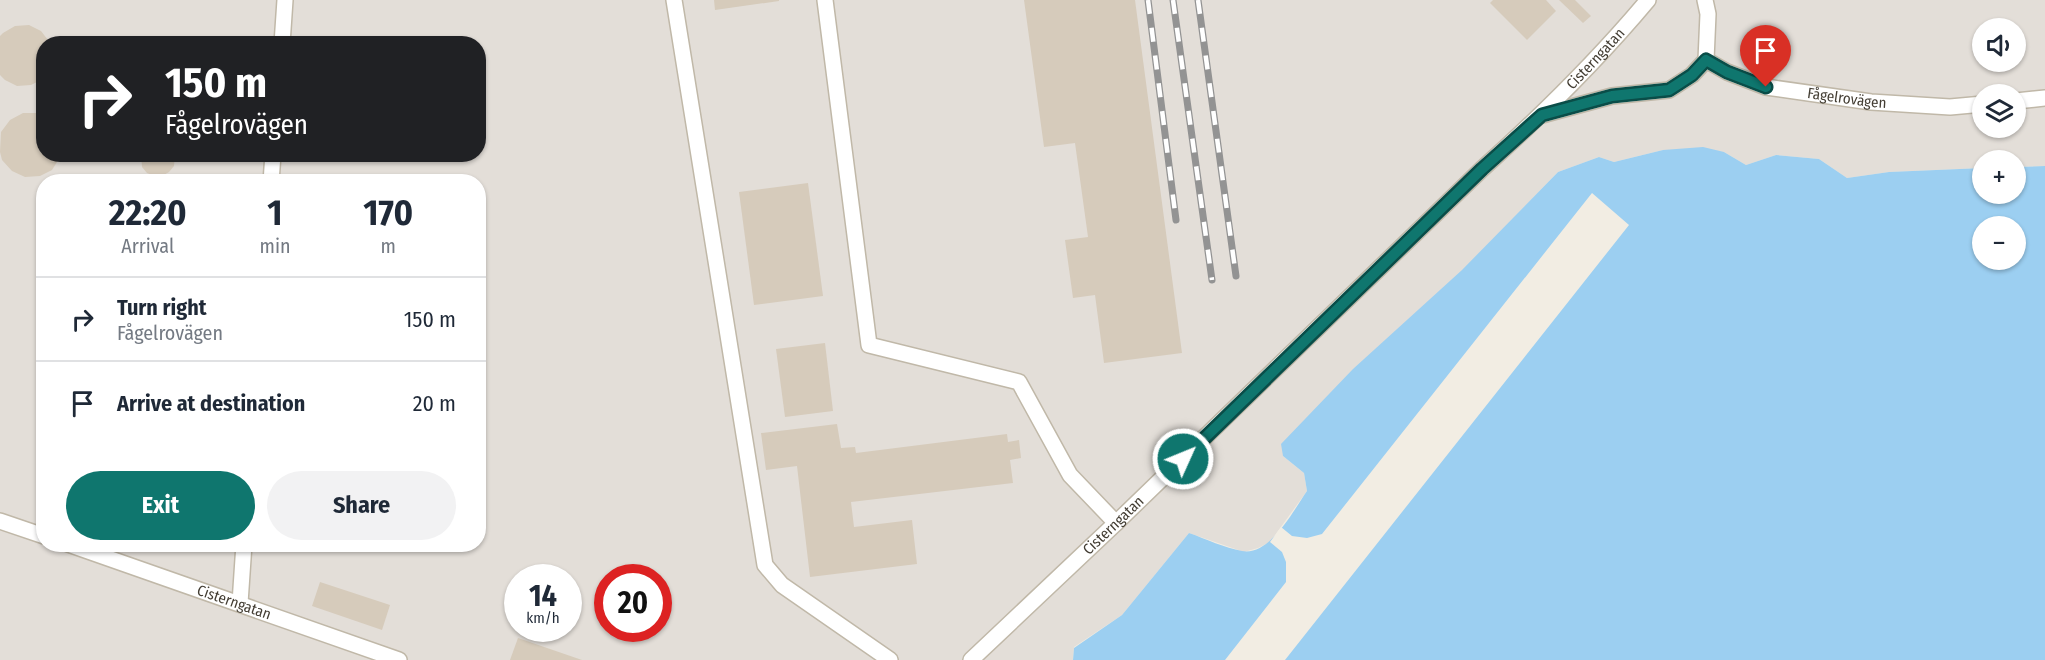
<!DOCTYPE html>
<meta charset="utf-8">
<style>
:root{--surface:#fff;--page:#f2f2f3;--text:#1f2937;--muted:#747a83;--line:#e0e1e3;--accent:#0f766e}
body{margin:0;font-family:"Fira Sans Condensed",sans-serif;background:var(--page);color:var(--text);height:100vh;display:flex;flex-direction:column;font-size:22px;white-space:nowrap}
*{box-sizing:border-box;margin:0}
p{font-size:20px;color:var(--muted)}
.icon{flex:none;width:33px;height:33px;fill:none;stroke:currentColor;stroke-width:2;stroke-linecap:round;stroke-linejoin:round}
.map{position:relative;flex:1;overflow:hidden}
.sheet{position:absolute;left:36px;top:174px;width:450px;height:378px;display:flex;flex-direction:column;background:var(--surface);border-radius:24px;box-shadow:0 2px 4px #0004}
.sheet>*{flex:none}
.guide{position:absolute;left:36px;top:36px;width:450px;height:126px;border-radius:24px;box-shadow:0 2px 4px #0004;background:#202124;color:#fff;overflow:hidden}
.fabs{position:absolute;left:1972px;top:18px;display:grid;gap:12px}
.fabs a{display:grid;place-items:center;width:54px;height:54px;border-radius:50%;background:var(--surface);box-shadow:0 2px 4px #0004;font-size:30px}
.speed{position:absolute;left:504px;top:564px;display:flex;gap:12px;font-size:30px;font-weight:700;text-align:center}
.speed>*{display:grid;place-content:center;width:78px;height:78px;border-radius:50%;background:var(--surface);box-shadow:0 2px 4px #0004;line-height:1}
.speed small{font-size:15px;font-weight:400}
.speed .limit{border:9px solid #d22;background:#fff;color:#111}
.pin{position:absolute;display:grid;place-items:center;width:51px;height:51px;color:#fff;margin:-62px -26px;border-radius:50% 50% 50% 0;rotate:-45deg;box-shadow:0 0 6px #0007}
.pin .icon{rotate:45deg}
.me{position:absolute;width:66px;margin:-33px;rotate:46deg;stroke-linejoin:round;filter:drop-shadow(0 0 4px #0008)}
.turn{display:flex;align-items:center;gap:21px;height:126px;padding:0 30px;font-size:27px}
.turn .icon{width:78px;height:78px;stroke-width:2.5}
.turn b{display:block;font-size:42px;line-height:51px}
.eta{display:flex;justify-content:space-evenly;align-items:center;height:102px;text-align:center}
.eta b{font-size:36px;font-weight:700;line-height:42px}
.action{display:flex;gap:12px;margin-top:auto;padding:12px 30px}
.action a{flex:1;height:69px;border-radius:36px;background:var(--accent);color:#fff;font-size:24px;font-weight:700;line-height:69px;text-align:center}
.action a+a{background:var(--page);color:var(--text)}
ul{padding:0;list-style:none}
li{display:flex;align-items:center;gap:18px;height:84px;padding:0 30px;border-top:2px solid var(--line)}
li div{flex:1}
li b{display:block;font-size:22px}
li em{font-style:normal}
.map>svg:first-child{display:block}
.industrial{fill:#e3ded8;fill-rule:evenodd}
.water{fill:#9ccff1;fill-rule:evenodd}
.pier{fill:#f2ede3}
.building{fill:#d6cbbb}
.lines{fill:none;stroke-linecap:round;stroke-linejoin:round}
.service-casing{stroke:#c0b8a8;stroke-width:18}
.service{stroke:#fff;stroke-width:15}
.rail-casing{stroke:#939393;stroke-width:7}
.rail{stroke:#fff;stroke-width:4.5;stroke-dasharray:14;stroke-linecap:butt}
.route-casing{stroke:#0a4d48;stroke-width:15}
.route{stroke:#0f766e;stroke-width:10}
.labels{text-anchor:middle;stroke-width:6;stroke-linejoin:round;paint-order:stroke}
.street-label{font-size:15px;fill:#433d33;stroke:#fff}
</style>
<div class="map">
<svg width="2045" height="660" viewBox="0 0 2045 660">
<rect width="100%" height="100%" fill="#f2ede3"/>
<path class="industrial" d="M0 0H2045V166L2016 167V160H1983V168L1889 172 1847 178 1819 159 1776 155 1746 165 1724 152 1663 150 1614 162 1599 157 1558 172 1283 456 1304 473 1307 491 1270 542 1258 548 1244 552 1189 533 1122 615 1074 647 1073 660H0ZM1983 28H2016V62H1983ZM44 44H478V154H44ZM1983 94H2016V128H1983ZM44 182H478V544H44ZM518 578H568V628H518ZM608 578H658V628H608Z"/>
<path class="water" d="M1703 147 1724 152 1746 165 1776 155 1819 159 1847 178 1889 172 1983 168V194H2016V167L2045 166V660H1073L1074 648 1122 615 1189 533C1206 539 1225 548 1242 551 1270 556 1293 511 1307 491L1304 473 1283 456 1281 444 1353 369 1462 270 1558 172 1599 157 1614 162 1663 150ZM1983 226H2016V260H1983Z"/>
<path class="pier" d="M1592 193 1629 225 1285 660H1225L1286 582V562L1282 552 1270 542 1281 527 1292 536 1307 538 1322 534Z"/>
<g class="building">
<path d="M714 0H779V1L715 10Z"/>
<path d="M1024 0H1135L1182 353 1104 363 1095 295 1073 298 1065 240 1088 237 1075 143 1044 147Z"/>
<path d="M1493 0H1546L1556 11 1527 40 1490 3Z"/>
<path d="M1559 0H1575L1591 16 1583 23Z"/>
<path d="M29 25 41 31 51 44H44L43 79 31 85 17 86 5 80 0 75V36L3 33 15 26Z"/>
<path d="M23 113H37L44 115V154H62L52 170 40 176 25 177 12 171 2 160 0 152 1 132 10 120Z"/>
<path d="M141 154H175L174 166 169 172 162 176H155L147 173 142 167Z"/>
<path d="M70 174H78L85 177 90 182H60Z"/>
<path d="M808 183 823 296 754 305 739 192Z"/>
<path d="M825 343 833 411 785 417 776 349Z"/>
<path d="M837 424 841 448 855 447 856 453 1007 434 1008 442 1019 440 1021 458 1010 460 1013 483 851 502 854 527 912 520 917 564 810 577 797 466 766 470 761 433Z"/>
<path d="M320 582 390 605 382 630 312 606Z"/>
<path d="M518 638 582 660H510Z"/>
</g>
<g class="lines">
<defs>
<g id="service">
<path d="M674 0 765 565 782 585 890 660"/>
<path d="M825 0 869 345 1019 382 1070 475 1116 523"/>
<path id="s1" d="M1705 0 1708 14 1706 60 1727 72 1766 87 1871 102 1950 107 1983 104"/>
<path d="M282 44 285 0"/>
<path d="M2016 101 2045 98"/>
<path d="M1542 115 1612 96 1669 90 1692 75 1706 60"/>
<path d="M271 182 273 154"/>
<path d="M0 521 44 536"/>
<path id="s2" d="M68 544 399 660"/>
<path d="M240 603 244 544"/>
<path id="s3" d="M971 660 1116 523 1482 169C1541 116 1597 61 1648 0"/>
</g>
</defs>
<use href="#service" class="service-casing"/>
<use href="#service" class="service"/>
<defs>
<g id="rail">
<path d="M1148 0 1176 220"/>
<path d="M1173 0 1212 280"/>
<path d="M1198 0 1236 276"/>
</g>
</defs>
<use href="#rail" class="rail-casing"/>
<use href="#rail" class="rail"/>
</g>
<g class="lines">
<defs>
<path id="route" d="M1183 459 1482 169 1542 115 1612 96 1669 90 1692 75 1706 60 1727 72 1766 87"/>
</defs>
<use href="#route" class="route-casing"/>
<use href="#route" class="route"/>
</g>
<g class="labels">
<g class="street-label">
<text dy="5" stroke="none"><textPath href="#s3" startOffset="867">Cisterngatan</textPath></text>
<text dy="5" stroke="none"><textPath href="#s1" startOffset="208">Fågelrovägen</textPath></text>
<text dy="5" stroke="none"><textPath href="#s3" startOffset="196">Cisterngatan</textPath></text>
<text dy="5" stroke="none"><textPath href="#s2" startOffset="176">Cisterngatan</textPath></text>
</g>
</g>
</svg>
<div class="fabs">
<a><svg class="icon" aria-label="sound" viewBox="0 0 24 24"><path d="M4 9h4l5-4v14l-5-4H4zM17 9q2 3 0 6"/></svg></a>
<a><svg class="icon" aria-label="layers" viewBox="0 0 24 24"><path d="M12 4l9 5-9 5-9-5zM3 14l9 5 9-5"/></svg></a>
<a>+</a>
<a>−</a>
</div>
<div class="speed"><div>14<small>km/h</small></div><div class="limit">20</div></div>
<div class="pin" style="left:1766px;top:87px;background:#d93025"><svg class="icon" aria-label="arrive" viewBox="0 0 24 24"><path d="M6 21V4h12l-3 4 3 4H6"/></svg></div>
<svg class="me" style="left:1183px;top:459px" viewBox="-20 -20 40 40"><circle r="17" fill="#0f766e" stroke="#fff" stroke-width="3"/><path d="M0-11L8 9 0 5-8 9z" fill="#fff"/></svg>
<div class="guide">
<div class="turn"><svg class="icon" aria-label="right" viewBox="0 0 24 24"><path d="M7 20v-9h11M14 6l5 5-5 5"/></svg><div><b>150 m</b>Fågelrovägen</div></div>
</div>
<section class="sheet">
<div class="eta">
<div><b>22:20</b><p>Arrival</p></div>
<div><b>1</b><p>min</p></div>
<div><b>170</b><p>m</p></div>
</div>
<ul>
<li><svg class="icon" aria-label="right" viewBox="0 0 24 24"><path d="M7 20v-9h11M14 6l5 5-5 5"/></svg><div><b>Turn right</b><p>Fågelrovägen</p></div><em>150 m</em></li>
<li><svg class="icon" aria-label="arrive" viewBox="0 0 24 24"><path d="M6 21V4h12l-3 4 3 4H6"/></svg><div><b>Arrive at destination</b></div><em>20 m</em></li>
</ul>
<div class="action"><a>Exit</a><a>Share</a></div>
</section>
</div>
